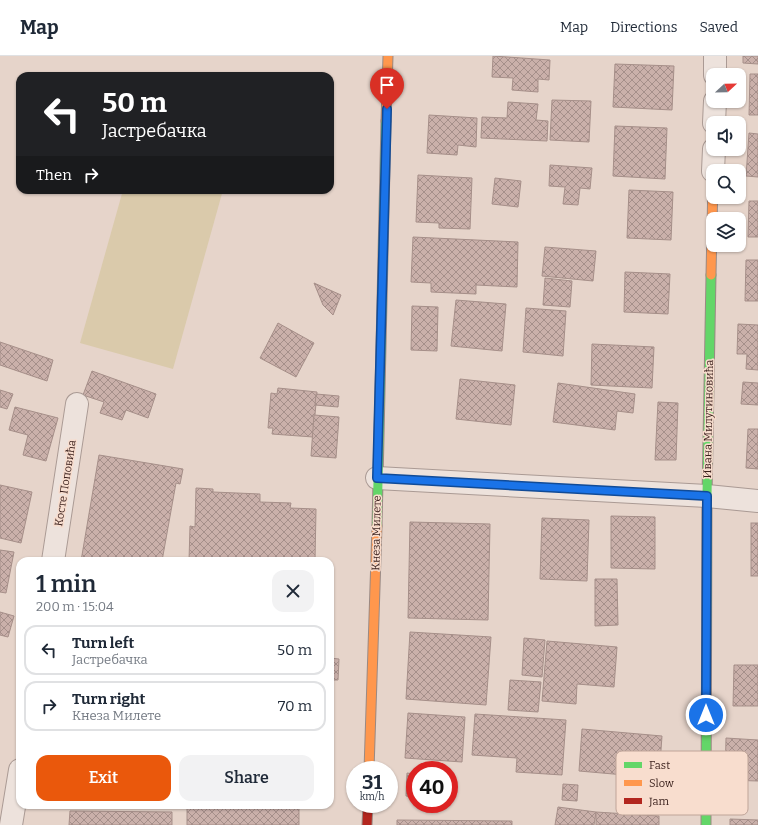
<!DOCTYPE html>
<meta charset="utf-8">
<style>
:root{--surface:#fff;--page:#f2f2f3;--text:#1f2937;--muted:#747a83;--line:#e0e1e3;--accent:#ea580c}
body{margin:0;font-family:Bitter,serif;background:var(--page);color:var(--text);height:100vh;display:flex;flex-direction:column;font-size:15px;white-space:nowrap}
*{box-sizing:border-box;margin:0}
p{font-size:13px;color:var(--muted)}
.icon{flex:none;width:22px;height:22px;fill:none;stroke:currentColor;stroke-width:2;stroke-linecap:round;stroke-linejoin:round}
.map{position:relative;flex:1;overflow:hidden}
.drawer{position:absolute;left:16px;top:501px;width:318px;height:252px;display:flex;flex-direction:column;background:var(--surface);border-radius:12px;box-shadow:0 1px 3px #0004}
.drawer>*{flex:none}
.guide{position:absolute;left:16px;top:16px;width:318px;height:122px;border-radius:12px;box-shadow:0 1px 3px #0004;background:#202124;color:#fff;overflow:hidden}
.needle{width:26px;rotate:68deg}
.tools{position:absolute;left:706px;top:12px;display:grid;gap:8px}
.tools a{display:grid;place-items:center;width:40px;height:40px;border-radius:8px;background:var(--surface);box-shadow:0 1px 3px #0004;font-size:20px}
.speed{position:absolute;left:346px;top:705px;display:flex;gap:8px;font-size:20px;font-weight:700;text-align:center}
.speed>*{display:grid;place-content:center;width:52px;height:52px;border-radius:50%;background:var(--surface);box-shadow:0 1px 3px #0004;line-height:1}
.speed small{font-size:10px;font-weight:400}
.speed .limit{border:6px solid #d22;background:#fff;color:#111}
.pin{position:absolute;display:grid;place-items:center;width:34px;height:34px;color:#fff;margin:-41px -17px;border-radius:50% 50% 50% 0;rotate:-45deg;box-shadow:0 0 4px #0007}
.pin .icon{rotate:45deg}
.me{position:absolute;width:44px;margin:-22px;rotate:0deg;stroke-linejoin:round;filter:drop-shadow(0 0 3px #0008)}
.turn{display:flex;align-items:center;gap:14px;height:84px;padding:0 20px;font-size:18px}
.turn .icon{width:52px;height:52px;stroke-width:2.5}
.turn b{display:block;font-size:28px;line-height:34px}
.then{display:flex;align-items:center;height:38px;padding:0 20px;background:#0003;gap:8px;font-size:15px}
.round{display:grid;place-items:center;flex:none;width:42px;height:42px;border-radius:12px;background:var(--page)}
.overview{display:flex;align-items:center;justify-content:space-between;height:68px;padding:0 20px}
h1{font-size:24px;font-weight:600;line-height:30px}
.action{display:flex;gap:8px;margin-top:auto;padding:8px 20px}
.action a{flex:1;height:46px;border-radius:12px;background:var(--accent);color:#fff;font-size:16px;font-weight:600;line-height:46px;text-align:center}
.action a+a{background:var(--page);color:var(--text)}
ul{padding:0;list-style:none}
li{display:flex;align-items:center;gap:12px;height:50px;margin:0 8px 6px;padding:0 12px;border:2px solid var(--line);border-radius:12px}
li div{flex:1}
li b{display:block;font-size:15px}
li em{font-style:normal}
header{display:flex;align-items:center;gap:24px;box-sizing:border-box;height:56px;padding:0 20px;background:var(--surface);border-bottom:1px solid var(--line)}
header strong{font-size:19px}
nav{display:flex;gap:22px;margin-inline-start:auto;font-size:14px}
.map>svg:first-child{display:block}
.park{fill:#dacaab}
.building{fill:url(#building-cross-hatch);stroke:#a68f89}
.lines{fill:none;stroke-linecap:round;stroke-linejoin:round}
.street-casing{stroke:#aa9a94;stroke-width:24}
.fast-casing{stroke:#9a8983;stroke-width:11}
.slow-casing{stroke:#9a8983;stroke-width:11}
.jam-casing{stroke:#9a8983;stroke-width:11}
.street{stroke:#ede2dc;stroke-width:22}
.fast{stroke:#63d668;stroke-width:9}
.slow{stroke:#ff974d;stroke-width:9}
.jam{stroke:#b3261e;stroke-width:9}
.route-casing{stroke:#114b97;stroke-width:10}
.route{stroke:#1a73e8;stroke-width:7}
.labels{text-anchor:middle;stroke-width:3;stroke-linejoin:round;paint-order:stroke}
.street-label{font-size:11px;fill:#391f1b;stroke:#f8ddce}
.key{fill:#f8ddce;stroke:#bfa498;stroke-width:1}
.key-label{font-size:11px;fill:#391f1b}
</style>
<header>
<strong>Map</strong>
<nav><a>Map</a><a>Directions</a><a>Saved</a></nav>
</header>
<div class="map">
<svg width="758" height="769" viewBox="0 0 758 769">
<defs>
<pattern id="building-cross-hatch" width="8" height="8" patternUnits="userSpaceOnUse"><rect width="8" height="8" fill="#cab0aa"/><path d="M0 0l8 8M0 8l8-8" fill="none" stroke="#a58f8a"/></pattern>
</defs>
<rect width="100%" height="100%" fill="#e6d4ca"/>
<path class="park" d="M123 134H223L173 313 80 287Z"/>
<g class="building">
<path d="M493 0 550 4 549 24 538 23V36L512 34 513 22 492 21Z"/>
<path d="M743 0H758V8L743 7Z"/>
<path d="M615 8 674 10 672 54 613 51Z"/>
<path d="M750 18H758V59H749Z"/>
<path d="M552 44 591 45 589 86 550 84Z"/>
<path d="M508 46 538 48 536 64 548 65 547 85 481 82 482 61 507 62Z"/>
<path d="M429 59 477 62 476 91 458 89 457 99 427 97Z"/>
<path d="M615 70 667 72 665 123 613 120Z"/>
<path d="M749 77 758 78V121L746 120Z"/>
<path d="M550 109 592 112 590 133 580 132 578 149 563 148 565 131 549 130Z"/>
<path d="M418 119 472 122 470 173 439 172V167L416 166Z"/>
<path d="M495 122 521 125 518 151 492 148Z"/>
<path d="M629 134 673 136 671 184 627 182Z"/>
<path d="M749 145H758V181H748Z"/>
<path d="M413 181 518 186 517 231 476 229V238L431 236V227L411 226Z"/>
<path d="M545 191 596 195 593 225 542 220Z"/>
<path d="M746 204H758V245H745Z"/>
<path d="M625 216 670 218 668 258 624 256Z"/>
<path d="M545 222 572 225 570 251 543 249Z"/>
<path d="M314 227 341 239 333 259 323 249Z"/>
<path d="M456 244 506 248 502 295 451 290Z"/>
<path d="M412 250 438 251 437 295 411 294Z"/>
<path d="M526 252 566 255 563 300 523 296Z"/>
<path d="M278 267 314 287 296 321 260 302Z"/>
<path d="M738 268 758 269V314L746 313 747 298H737Z"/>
<path d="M0 286 53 304 47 325 0 309Z"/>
<path d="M592 288 654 291 652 332 591 329Z"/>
<path d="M92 315 156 338 148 362 126 354 122 364 100 357 104 346 83 339Z"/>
<path d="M460 323 515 329 511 369 456 363Z"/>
<path d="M743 326 758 327V349L741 348Z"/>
<path d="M558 327 635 338 633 357 617 355 615 374 553 366Z"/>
<path d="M278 332 317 336 313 381 272 378 273 372H268L271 337 277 338Z"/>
<path d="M0 334 13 338 7 353 0 351Z"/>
<path d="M316 338 339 340 338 351 315 349Z"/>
<path d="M658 346 678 347 676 404H655Z"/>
<path d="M15 351 58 362 46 405 23 399 28 379 9 374Z"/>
<path d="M314 359 339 361 336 402 311 400Z"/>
<path d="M748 373H758V413L746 412Z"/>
<path d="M99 399 183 413 180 428 176 427 162 505H81Z"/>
<path d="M0 429 32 436 21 487 0 482Z"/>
<path d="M196 432 213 433V436L260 438V446L291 447 290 452 316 453 315 505H189L190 470 195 471Z"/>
<path d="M611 460 655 461V513L611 512Z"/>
<path d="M542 462 589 464 587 525 540 523Z"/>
<path d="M410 466 490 468 488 564 408 562Z"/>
<rect x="751" y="467" width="7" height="53"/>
<path d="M0 494 14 496 6 537 0 536Z"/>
<path d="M595 523H617L618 569 595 570Z"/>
<path d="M0 556 14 560 8 581 0 579Z"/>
<path d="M410 576 491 581 486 649 406 643Z"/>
<path d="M524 582 545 584 542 621 522 619Z"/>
<path d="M547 585 617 591 614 631 577 628 576 648 542 645Z"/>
<path d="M330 602 339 603 338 624H330Z"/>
<path d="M734 609H758V650H733Z"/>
<path d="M510 624 541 626 538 656 508 654Z"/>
<path d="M408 657 465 661 462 706 405 702Z"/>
<path d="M475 658 566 664 562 719 516 716 517 702 472 699Z"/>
<path d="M582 673 662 680 659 722 579 715Z"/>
<path d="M726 682 758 684V725L725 724Z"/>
<path d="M407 717 415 718V741L406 740Z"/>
<path d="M563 728 578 729 577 745 562 744Z"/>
<rect x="187" y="749" width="112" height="20"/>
<path d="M558 751 596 756 594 769H555Z"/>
<path d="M70 755 172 756V769H69Z"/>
<path d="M596 756 659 760V769H596Z"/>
<path d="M730 763 758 764V769H730Z"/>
<path d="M397 764 512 765V769H397Z"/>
</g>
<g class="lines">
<defs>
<g id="street">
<path d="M715 19V0"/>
<path d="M714 67 715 45"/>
<path d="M713 115 714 93"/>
<path d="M377 422 707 440 758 445"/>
<path d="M53 505 77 348"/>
<path d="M11 769 20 714"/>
</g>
<g id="fast">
<path d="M377 470 386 65"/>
<path d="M706 769 707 440 711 219"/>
</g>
<g id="slow">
<path d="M386 65 388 0"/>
<path d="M711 219 713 124"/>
<path d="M369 714 377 470"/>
</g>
<path id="jam" d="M367 769 368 748"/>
</defs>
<use href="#street" class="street-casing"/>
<use href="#fast" class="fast-casing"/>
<use href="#slow" class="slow-casing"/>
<use href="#jam" class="jam-casing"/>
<use href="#street" class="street"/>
<use href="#fast" class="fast"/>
<use href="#slow" class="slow"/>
<use href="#jam" class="jam"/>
</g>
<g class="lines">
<defs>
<path id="route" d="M387 53 377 422 707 440 706 659"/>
</defs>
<use href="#route" class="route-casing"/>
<use href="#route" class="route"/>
</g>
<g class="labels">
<g class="street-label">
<text transform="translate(708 363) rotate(-89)" y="4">Ивана Милутиновића</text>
<text transform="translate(65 427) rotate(-81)" y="4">Косте Поповића</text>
<text transform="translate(376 477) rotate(-89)" y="4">Кнеза Милете</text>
</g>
</g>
<rect x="616" y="695" width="132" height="64" rx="6" class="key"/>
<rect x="624" y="706" width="18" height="6" fill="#63d668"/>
<rect x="624" y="724" width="18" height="6" fill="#ff974d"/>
<rect x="624" y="742" width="18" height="6" fill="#b3261e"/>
<g class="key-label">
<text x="649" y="713">Fast</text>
<text x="649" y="731">Slow</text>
<text x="649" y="749">Jam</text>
</g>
</svg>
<div class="tools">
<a><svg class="needle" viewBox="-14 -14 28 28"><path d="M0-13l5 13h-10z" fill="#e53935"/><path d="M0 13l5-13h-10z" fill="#747a83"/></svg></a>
<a><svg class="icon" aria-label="sound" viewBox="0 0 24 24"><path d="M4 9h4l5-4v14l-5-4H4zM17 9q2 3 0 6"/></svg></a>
<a><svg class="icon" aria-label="search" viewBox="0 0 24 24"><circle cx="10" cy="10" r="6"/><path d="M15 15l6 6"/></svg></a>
<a><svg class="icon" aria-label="layers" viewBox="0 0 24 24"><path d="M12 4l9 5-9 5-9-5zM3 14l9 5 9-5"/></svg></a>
</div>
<div class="speed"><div>31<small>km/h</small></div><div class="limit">40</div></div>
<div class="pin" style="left:387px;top:53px;background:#d93025"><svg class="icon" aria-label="arrive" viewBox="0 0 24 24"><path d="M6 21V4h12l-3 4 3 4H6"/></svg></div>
<svg class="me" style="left:706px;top:659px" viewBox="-20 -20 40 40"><circle r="17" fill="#1a73e8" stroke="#fff" stroke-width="3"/><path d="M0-11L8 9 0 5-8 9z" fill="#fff"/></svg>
<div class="guide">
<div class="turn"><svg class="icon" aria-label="left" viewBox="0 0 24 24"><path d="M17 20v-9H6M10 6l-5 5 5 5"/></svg><div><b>50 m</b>Јастребачка</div></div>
<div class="then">Then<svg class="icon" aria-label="right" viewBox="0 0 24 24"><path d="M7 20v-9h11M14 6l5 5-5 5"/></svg></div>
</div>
<section class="drawer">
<div class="overview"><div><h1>1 min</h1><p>200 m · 15:04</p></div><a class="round"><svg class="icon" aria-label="close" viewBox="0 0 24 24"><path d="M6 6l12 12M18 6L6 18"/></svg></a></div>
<ul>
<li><svg class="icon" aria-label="left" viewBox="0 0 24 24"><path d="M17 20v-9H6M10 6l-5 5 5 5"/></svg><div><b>Turn left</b><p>Јастребачка</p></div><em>50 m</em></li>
<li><svg class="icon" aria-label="right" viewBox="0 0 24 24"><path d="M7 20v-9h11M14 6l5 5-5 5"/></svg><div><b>Turn right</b><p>Кнеза Милете</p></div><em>70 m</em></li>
</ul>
<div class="action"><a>Exit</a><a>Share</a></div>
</section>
</div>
